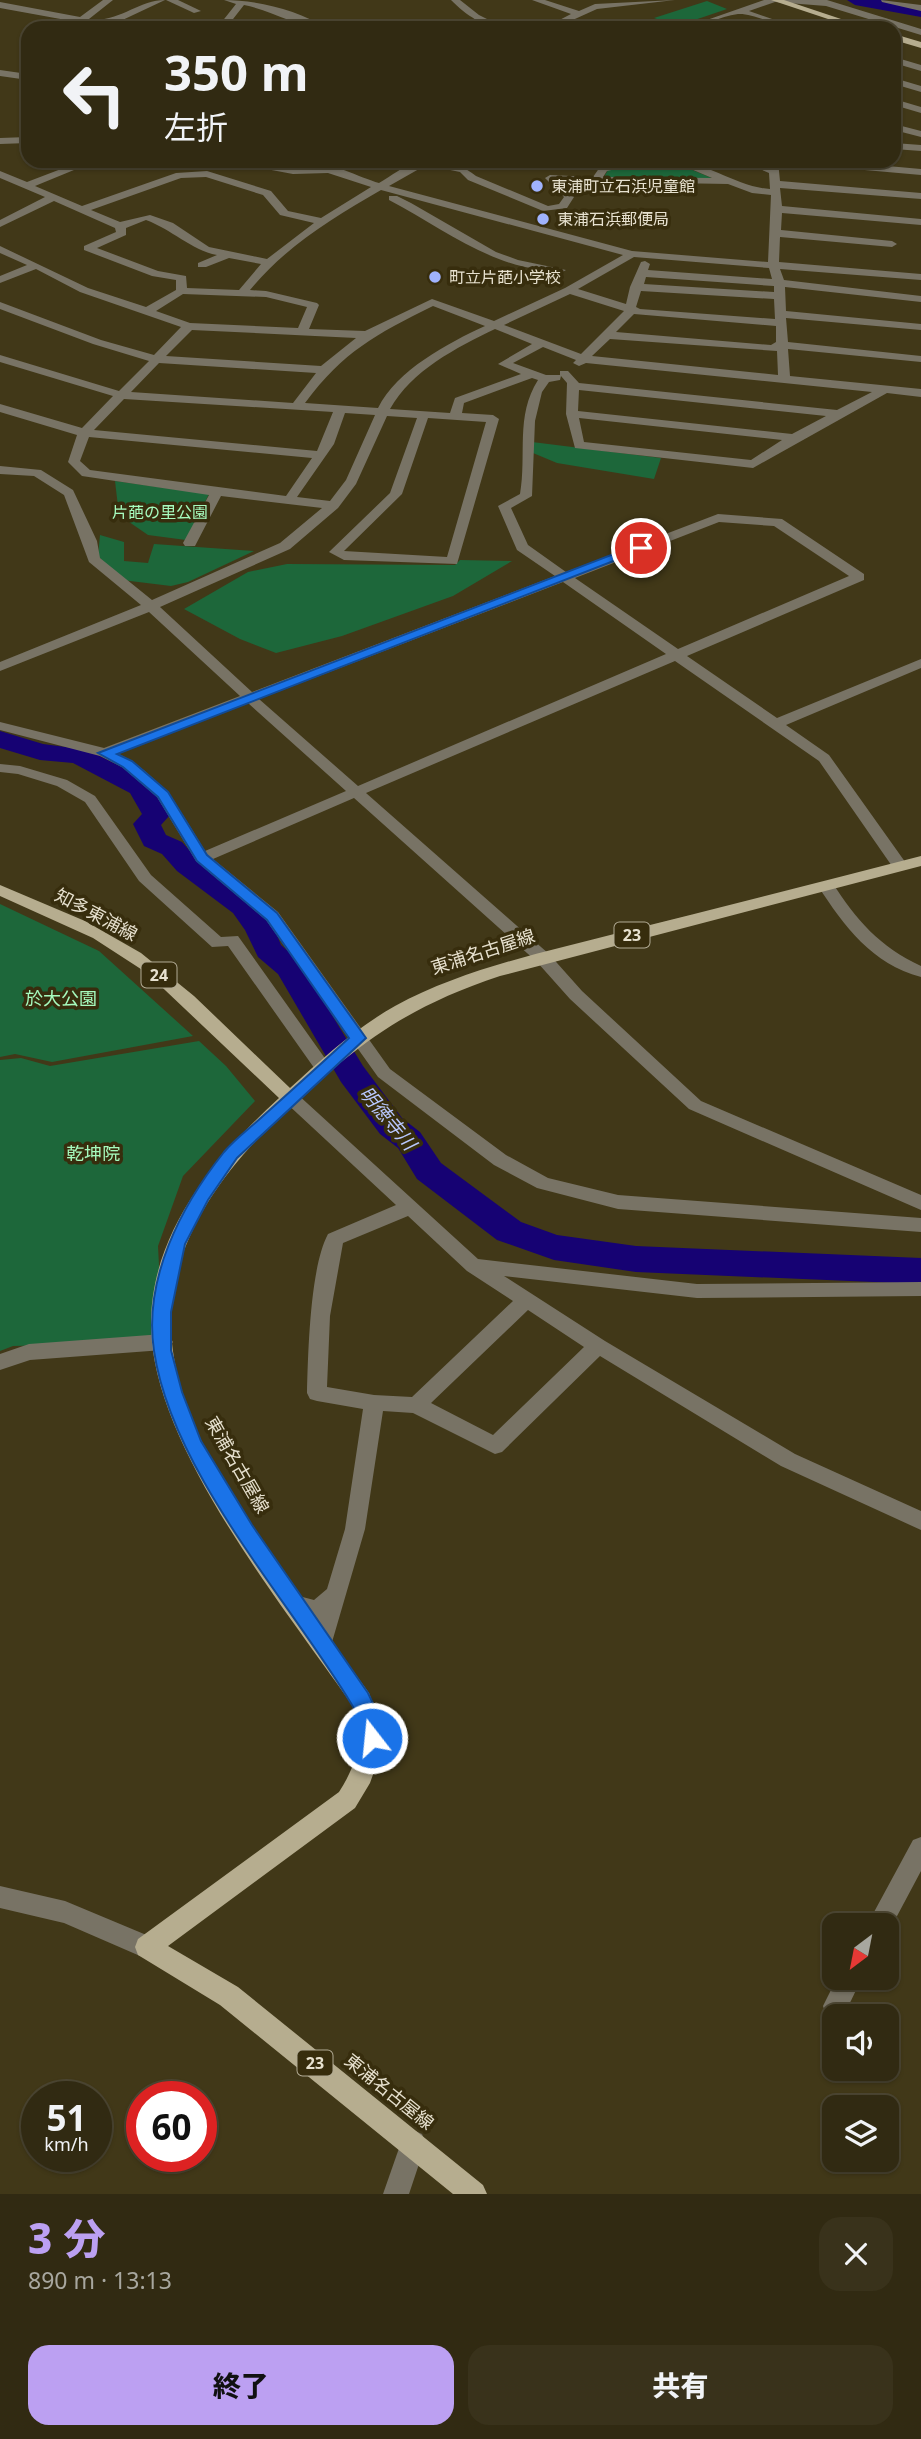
<!DOCTYPE html>
<html lang="ja">
<meta charset="utf-8">
<style>
:root{--surface:#312a12;--page:#39321b;--text:#f1f3f6;--muted:#a8a79f;--line:#4c4632;--accent:#bca0f2}
body{margin:0;font-family:"Noto Sans","Noto Sans JP",sans-serif;background:var(--page);color:var(--text);height:100vh;display:flex;flex-direction:column;font-size:26px;white-space:nowrap}
*{box-sizing:border-box;margin:0}
p{font-size:23px;color:var(--muted)}
.icon{flex:none;width:38px;height:38px;fill:none;stroke:currentColor;stroke-width:2;stroke-linecap:round;stroke-linejoin:round}
.map{position:relative;height:2194px;overflow:hidden}
.side{display:flex;flex-direction:column;background:var(--surface);flex:1}
.side>*{flex:none}
.hud{position:absolute;left:21px;top:21px;width:880px;height:147px;border-radius:21px;box-shadow:0 2px 5px #0004,0 0 0 2px var(--line);background:#312a12;color:var(--text);overflow:hidden}
.needle{width:46px;rotate:212deg}
.tools{position:absolute;left:822px;top:1913px;display:grid;gap:14px}
.tools a{display:grid;place-items:center;width:77px;height:77px;border-radius:14px;background:var(--surface);box-shadow:0 2px 5px #0004,0 0 0 2px var(--line);font-size:35px}
.speed{position:absolute;left:21px;top:2081px;display:flex;gap:14px;font-size:35px;font-weight:700;text-align:center}
.speed>*{display:grid;place-content:center;width:91px;height:91px;border-radius:50%;background:var(--surface);box-shadow:0 2px 5px #0004,0 0 0 2px var(--line);line-height:1}
.speed small{font-size:18px;font-weight:400}
.speed .limit{border:10px solid #d22;background:#fff;color:#111}
.pin{position:absolute;display:grid;place-items:center;width:60px;height:60px;color:#fff;margin:-30px;border:4px solid #fff;border-radius:50%;box-shadow:0 2px 7px #0007}
.me{position:absolute;width:77px;margin:-38px;rotate:344deg;stroke-linejoin:round;filter:drop-shadow(0 0 5px #0008)}
.turn{display:flex;align-items:center;gap:24px;height:147px;padding:0 28px;font-size:32px}
.turn .icon{width:91px;height:91px;stroke-width:2.5}
.turn b{display:block;font-size:49px;line-height:60px}
.round{display:grid;place-items:center;flex:none;width:74px;height:74px;border-radius:21px;background:var(--page)}
.summary{display:flex;align-items:center;justify-content:space-between;height:119px;padding:0 28px}
h1{font-size:42px;font-weight:800;line-height:52px;color:var(--accent)}
.primary-button{display:flex;gap:14px;margin-top:auto;padding:14px 28px}
.primary-button a{flex:1;height:80px;border-radius:21px;background:var(--accent);color:#111;font-size:28px;font-weight:800;line-height:80px;text-align:center}
.primary-button a+a{background:var(--page);color:var(--text)}
.map>svg:first-child{display:block}
.green{fill:#1d673a}
.lines{fill:none;stroke-linecap:round;stroke-linejoin:round}
.river{fill:#160273;fill-rule:evenodd}
.minor{fill:#787365;fill-rule:evenodd}
.major{fill:#b6ad8f;fill-rule:evenodd}
.route{fill:#1a73e8;stroke:#114b97;stroke-width:2}
.poi-dot{fill:#a0b3fd;stroke:#372d0d;stroke-width:2.5}
.labels{text-anchor:middle;stroke-width:7;stroke-linejoin:round;paint-order:stroke}
.far-poi-label{font-size:16px;fill:#e7e1cf;stroke:#372d0d;text-anchor:start}
.far-park-label{font-size:16px;fill:#a6fbbe;stroke:#372d0d}
.shield{fill:#372d0d;stroke:#b2ab95;stroke-width:2}
.shield-label{font-size:16px;font-weight:bold;fill:#e7e1cf}
.street-label{font-size:18px;fill:#e7e1cf;stroke:#372d0d}
.park-label{font-size:18px;fill:#a6fbbe;stroke:#372d0d}
.water-label{font-size:19px;font-style:italic;fill:#b8c7fe;stroke:#372d0d}
</style>
<div class="map">
<svg width="921" height="2194" viewBox="0 0 921 2194">
<rect width="100%" height="100%" fill="#413818"/>
<g class="green">
<path d="M707 1 727 9 677 26 654 18Z"/>
<path d="M653 161H671L714 179 604 177 608 170 649 166Z"/>
<path d="M532 442 661 458 654 479 557 463 533 453Z"/>
<path d="M115 481 209 494 186 540 148 535 119 515Z"/>
<path d="M100 535 124 542V561L148 563 154 544 254 551 188 582 171 586 122 580 98 556Z"/>
<path d="M460 560 512 561 453 596 342 636 276 653 240 639 184 609 248 572 287 564 455 565Z"/>
<path d="M0 904 99 951 193 1036 52 1062 15 1054 0 1057Z"/>
<path d="M199 1041 226 1066 255 1101 183 1176 158 1246 163 1342 13 1346 0 1351V1060L21 1058 50 1066Z"/>
</g>
<g class="lines">
<g class="river">
<path d="M847 0H881L921 7V17L855 5Z"/>
<path d="M0 731 43 744 88 750 151 782 170 815 161 825 166 835 182 842 197 859 253 901 274 928 281 945 299 961 363 1066 402 1118 420 1132 441 1163 521 1222 557 1235 636 1246 921 1258V1284L636 1272 554 1260 497 1240 417 1179 398 1148 380 1134 341 1082 278 974 258 957 245 930 233 913 177 871 162 854 144 846 133 824 142 814 130 793 73 763 40 760 0 748Z"/>
</g>
<g class="minor">
<path d="M103 0H113L89 19C117 24 138 0 165 0L114 24 128 28H110L0 8V2L80 17Z"/>
<path d="M166 0H178L201 11 194 13Z"/>
<path d="M224 0C255 0 300 10 325 28 298 28 271 10 244 5L226 28H217L236 4Z"/>
<path d="M451 0H460L479 15 505 28C484 28 466 15 451 0Z"/>
<path d="M532 0H545L579 11 595 4 675 0 597 9 555 28H544L571 14Z"/>
<path d="M764 0H827L921 29V35L826 6 775 2 749 11 798 28C779 28 755 13 738 14 719 16 703 28 684 28Z"/>
<path d="M881 0 921 5V11L882 2Z"/>
<path d="M266 25 284 28H262Z"/>
<path d="M894 57 921 65V71L894 63Z"/>
<path d="M0 70 28 74V80L0 76Z"/>
<path d="M894 78 921 86V92L894 84Z"/>
<path d="M894 99 921 107V113L894 105Z"/>
<path d="M894 124 921 131V137L894 130Z"/>
<path d="M28 137V143L0 144V138Z"/>
<path d="M894 143 921 145V151L894 149Z"/>
<path d="M82 161 91 163 35 186 82 206 176 173 207 171 271 191 288 211 321 218 371 187 328 173 293 174 223 161C256 161 287 168 320 167L313 161C327 161 361 178 379 183 391 176 405 165 418 161 435 156 463 165 476 176L548 206 559 204 564 197 545 178 550 175 593 177 600 167 631 161H652L607 171 603 177 712 178 672 161C707 161 736 187 770 189L769 173 742 161H756L768 166V161H778L780 181 921 193V199L780 188 782 206 921 219V225L782 213 781 230 892 241 897 244 892 247 780 237 779 262 921 274V280L780 269 784 280 921 296V302L785 287 786 311 921 324V330L786 318 788 342 921 356V362L788 349 790 376 921 389V397L887 393 753 468 575 448 566 414 567 383 561 376 560 380 549 382 542 392 535 421 532 496 511 508 528 545 566 572 718 514 782 519 864 574V580L687 656 777 718 921 659V668L786 725 829 755 908 866 906 869H894L819 761 675 661 366 793 549 954 582 991 701 1101 921 1195V1210L689 1109 570 999 537 962 354 798 213 859 278 912 390 1069 506 1155 548 1178 618 1195 921 1218V1232L618 1209 537 1188 494 1165 378 1077 266 920 196 861 157 797 122 767 100 756 0 730V722L104 748 240 696 149 612 0 671V662L141 605 89 562 64 495 34 476 0 474V466L41 470 73 490 97 541 100 558 152 600 280 543 322 508 221 496 195 546H185L183 543 209 495 82 476 68 462 77 435 0 412V404L82 428 113 396 0 362V355L119 391 149 361 93 344 0 309V302L101 340 154 355 181 327 80 292 36 269 0 283V276L27 265 0 253V246L88 288 146 307 176 290V280L152 276 84 250V246L116 232 115 228 54 201 0 227V220L45 197 0 178V171L27 182ZM426 165 460 172 468 180 543 211 567 208 574 197 559 181 728 184 752 193 771 195 768 262 632 251 389 186ZM206 177 263 195 280 215 314 223 267 259 209 247 173 223 150 215 120 222 91 210 181 178ZM381 190 623 255 565 288 494 321 432 299 365 331 309 329 319 305 317 303 266 291 250 290C286 246 333 218 381 190ZM146 220C171 229 191 250 217 255L198 263V267H206L229 258 261 264 239 290 187 288 186 276 158 271 97 248 126 235V228ZM634 257 769 268 772 279 648 270 650 264 645 261 641 262 630 287 626 304 578 289ZM646 277 774 286V292L644 284ZM641 291 774 299 775 319 640 309 636 307ZM183 294 266 297 307 307 298 328 190 323 156 311ZM570 294 624 311 581 354 504 325ZM433 306 485 326C448 343 397 370 378 408L305 403C344 351 375 335 433 306ZM634 314 776 326V342L771 345 616 332ZM495 329 532 344 498 364 521 374 455 398 450 413 390 409C412 370 456 348 495 329ZM192 330 356 338 321 366 166 356ZM610 339 777 351 778 375 592 356ZM543 347 576 360 573 363 579 366 586 363 872 392 837 410 579 383 568 371H560V375H546L513 363ZM159 363 316 373 293 403 131 392ZM532 378 538 380C515 416 527 455 520 494L498 506 517 550 555 576 252 692 160 607 290 549 338 508 356 484 387 416 417 418 390 493 329 552 344 560 457 564 499 419 493 415 462 413 464 403ZM579 390 826 416 792 434 578 411ZM124 399 333 412 317 451 94 430ZM345 413 375 415 346 480 330 501 297 497 334 444ZM428 418 486 422 447 557 344 551 402 494ZM579 418 782 440 751 460 584 442ZM89 437 312 458 286 496 90 470 80 461ZM719 522 774 526 849 576 678 649 575 578ZM563 582 666 654 358 786 259 699ZM248 703 346 791 205 851C180 810 162 776 117 753Z"/>
<path d="M792 161H831L921 169V175L797 164Z"/>
<path d="M389 196H397L411 203 496 252 518 260 566 270C559 275 550 272 541 270 483 262 439 226 389 200Z"/>
<path d="M0 764 20 766 67 780 95 796 151 875 221 937 238 936 329 1064 332 1068 329 1072H317L228 946 212 947 139 881 85 802 57 786 18 774 0 772Z"/>
<path d="M826 881 832 882C856 920 880 947 921 966V977C872 964 844 926 818 886Z"/>
<path d="M290 1091 296 1093 478 1259 697 1284 921 1282V1296L697 1298 504 1276 605 1341 795 1454 921 1511V1530L781 1466 600 1356 502 1452 495 1454 413 1413 383 1411 365 1529 330 1649 322 1652 314 1649 311 1642 318 1619 287 1611 284 1604 287 1597 295 1595 314 1600 327 1589 345 1529 363 1409 317 1401 310 1399 307 1393C308 1354 310 1267 328 1234L396 1205 284 1101 281 1097ZM408 1216 467 1271 513 1301 412 1397 374 1395 327 1387 330 1316 343 1243ZM528 1310 584 1347 493 1435 431 1403Z"/>
<path d="M163 1334 170 1337 173 1342 170 1347 163 1350 30 1360 0 1370V1354L29 1344Z"/>
<path d="M921 1837V1871L888 1933 887 1925H867L913 1840Z"/>
<path d="M0 1886 65 1901 156 1939 159 1947 156 1955 147 1959 64 1923 0 1908Z"/>
<path d="M837 1978H862L844 2015 835 2018 826 2015 823 2006Z"/>
<path d="M413 2130 422 2134 426 2143 409 2194H383L404 2134Z"/>
</g>
<g class="major">
<path d="M771 0H784L868 28H855Z"/>
<path d="M894 34 921 42V48L894 40Z"/>
<path d="M921 856V866L500 976C401 1009 354 1047 280 1117 222 1171 169 1243 171 1326 172 1447 301 1597 369 1693L381 1727V1752L370 1783 355 1808 168 1946 238 1987 483 2185 487 2194H453L220 2005 138 1955 135 1947 138 1939 339 1792C357 1764 365 1738 352 1705 285 1608 152 1446 151 1326 150 1233 215 1157 279 1098L147 973 93 938 0 896V885L85 921 141 953 194 996 290 1088C323 1058 356 1028 395 1006 465 968 545 952 622 932 722 907 821 882 921 856Z"/>
</g>
</g>
<path class="route" d="M637 545 647 548 117 754 132 761 168 792 207 855 277 913 366 1038 237 1158 208 1200 185 1244 171 1312V1350L182 1392 201 1441 252 1525 368 1693C375 1708 387 1728 380 1744L372 1747 365 1744C359 1731 360 1717 352 1705 289 1600 172 1473 154 1351 143 1279 181 1206 224 1152 235 1139 250 1128 263 1116 292 1090 321 1064 349 1038L267 920 197 861 158 797 123 767 98 753Z"/>
<g class="poi-dot">
<circle cx="537" cy="186" r="7"/>
<circle cx="543" cy="219" r="7"/>
<circle cx="435" cy="277" r="7"/>
</g>
<g class="labels">
<g class="far-poi-label">
<text x="551" y="192">東浦町立石浜児童館</text>
<text x="557" y="225">東浦石浜郵便局</text>
<text x="449" y="283">町立片葩小学校</text>
</g>
<g class="far-park-label">
<text x="160" y="518">片葩の里公園</text>
</g>
<g class="shield">
<rect x="614.5" y="922.5" width="35" height="25" rx="5"/>
<rect x="141.5" y="962.5" width="35" height="25" rx="5"/>
<rect x="297.5" y="2050.5" width="35" height="25" rx="5"/>
</g>
<g class="shield-label">
<text x="632" y="941">23</text>
<text x="159" y="981">24</text>
<text x="315" y="2069">23</text>
</g>
<g class="street-label">
<text transform="translate(96 915) rotate(28)" y="6">知多東浦線</text>
<text transform="translate(483 952) rotate(-18)" y="6">東浦名古屋線</text>
<text transform="translate(237 1465) rotate(60)" y="6">東浦名古屋線</text>
<text transform="translate(389 2092) rotate(39)" y="6">東浦名古屋線</text>
</g>
<g class="park-label">
<text x="61" y="1005">於大公園</text>
<text x="93" y="1160">乾坤院</text>
</g>
<g class="water-label">
<text transform="translate(388 1118) rotate(50)" y="7">明徳寺川</text>
</g>
</g>
</svg>
<div class="tools">
<a><svg class="needle" viewBox="-14 -14 28 28"><path d="M0-13l5 13h-10z" fill="#e53935"/><path d="M0 13l5-13h-10z" fill="#a8a79f"/></svg></a>
<a><svg class="icon" aria-label="sound" viewBox="0 0 24 24"><path d="M4 9h4l5-4v14l-5-4H4zM17 9q2 3 0 6"/></svg></a>
<a><svg class="icon" aria-label="layers" viewBox="0 0 24 24"><path d="M12 4l9 5-9 5-9-5zM3 14l9 5 9-5"/></svg></a>
</div>
<div class="speed"><div>51<small>km/h</small></div><div class="limit">60</div></div>
<div class="pin" style="left:641px;top:548px;background:#d93025"><svg class="icon" aria-label="arrive" viewBox="0 0 24 24"><path d="M6 21V4h12l-3 4 3 4H6"/></svg></div>
<svg class="me" style="left:372px;top:1738px" viewBox="-20 -20 40 40"><circle r="17" fill="#1a73e8" stroke="#fff" stroke-width="3"/><path d="M0-11L8 9 0 5-8 9z" fill="#fff"/></svg>
<div class="hud">
<div class="turn"><svg class="icon" aria-label="left" viewBox="0 0 24 24"><path d="M17 20v-9H6M10 6l-5 5 5 5"/></svg><div><b>350 m</b>左折</div></div>
</div>
</div>
<section class="side">
<div class="summary"><div><h1>3 分</h1><p>890 m · 13:13</p></div><a class="round"><svg class="icon" aria-label="close" viewBox="0 0 24 24"><path d="M6 6l12 12M18 6L6 18"/></svg></a></div>
<div class="primary-button"><a>終了</a><a>共有</a></div>
</section>
